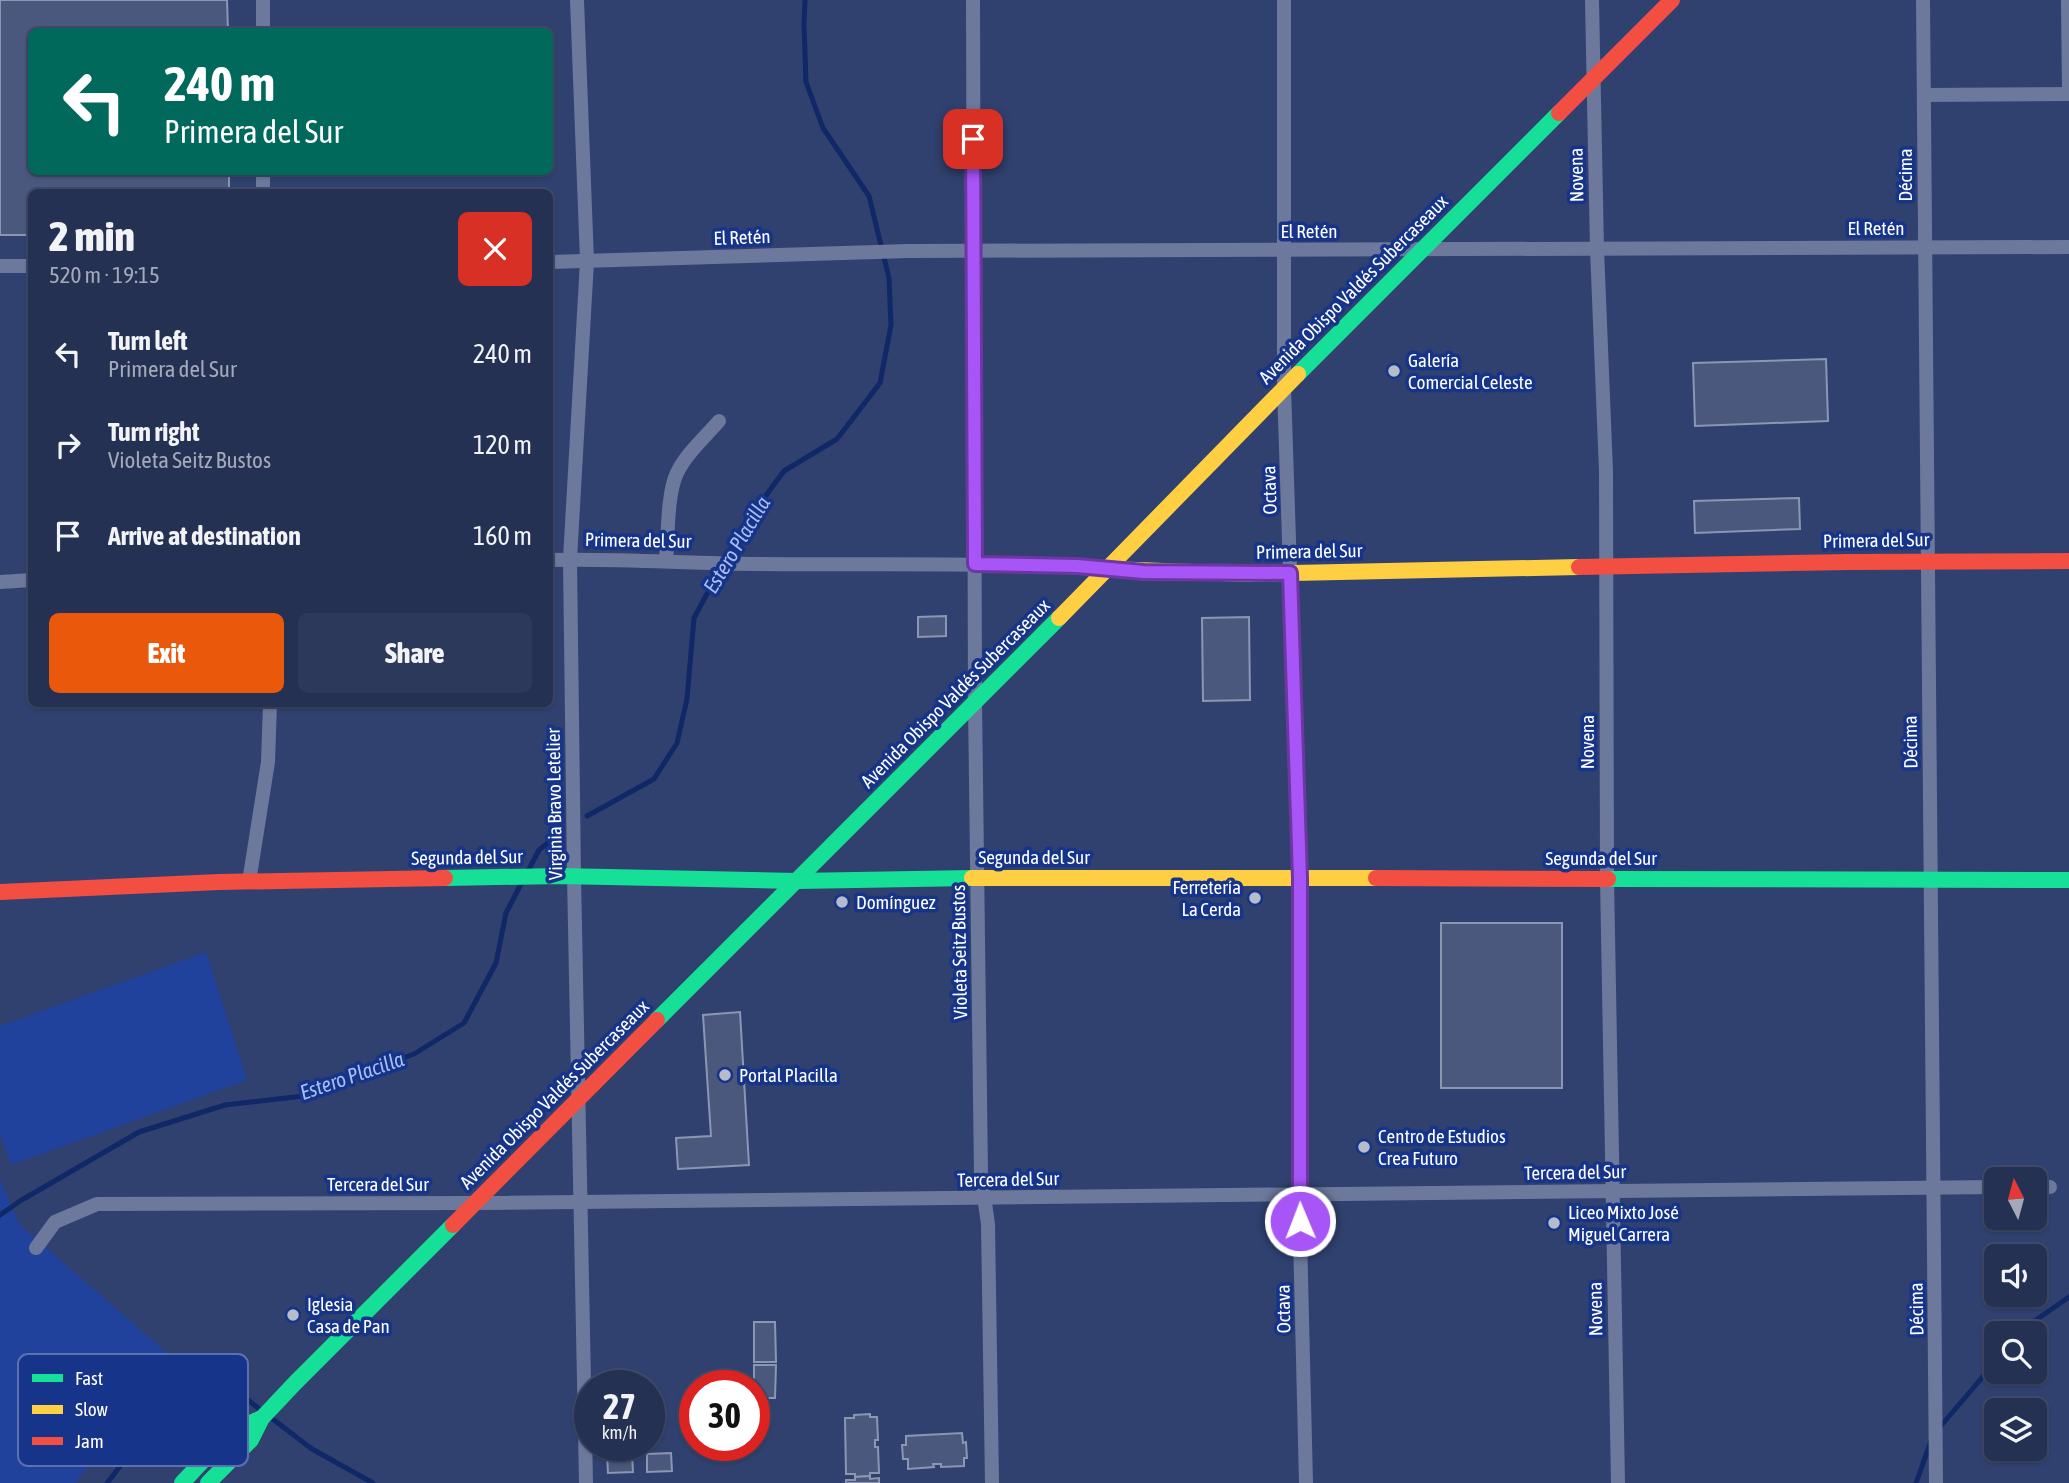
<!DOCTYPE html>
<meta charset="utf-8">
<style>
:root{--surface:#243153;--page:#2c395a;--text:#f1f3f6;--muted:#a3a9b8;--line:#414c6a;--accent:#ea580c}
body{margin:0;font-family:"Asap Condensed",sans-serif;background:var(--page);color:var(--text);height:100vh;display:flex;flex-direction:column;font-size:26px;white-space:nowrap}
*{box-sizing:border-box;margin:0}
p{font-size:23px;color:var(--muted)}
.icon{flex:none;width:38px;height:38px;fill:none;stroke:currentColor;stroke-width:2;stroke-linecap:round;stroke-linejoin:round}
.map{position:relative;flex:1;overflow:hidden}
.drawer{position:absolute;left:28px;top:189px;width:525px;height:518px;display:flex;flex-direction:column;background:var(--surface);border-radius:10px;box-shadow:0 2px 5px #0004,0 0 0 2px var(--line)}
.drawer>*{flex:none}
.top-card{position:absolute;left:28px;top:28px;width:525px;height:147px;border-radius:10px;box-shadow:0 2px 5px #0004,0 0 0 2px var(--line);background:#00695c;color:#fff;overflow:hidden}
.needle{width:46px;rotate:354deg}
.fabs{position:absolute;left:1984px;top:1167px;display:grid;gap:14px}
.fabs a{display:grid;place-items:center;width:63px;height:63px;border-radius:10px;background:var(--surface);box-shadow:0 2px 5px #0004,0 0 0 2px var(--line);font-size:35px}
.speed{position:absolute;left:574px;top:1370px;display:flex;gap:14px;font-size:35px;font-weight:700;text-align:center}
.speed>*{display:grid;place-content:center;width:91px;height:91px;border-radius:50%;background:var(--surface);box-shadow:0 2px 5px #0004,0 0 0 2px var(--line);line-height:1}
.speed small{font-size:18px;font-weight:400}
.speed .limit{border:10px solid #d22;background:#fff;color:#111}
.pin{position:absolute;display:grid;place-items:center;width:60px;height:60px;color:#fff;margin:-30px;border-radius:14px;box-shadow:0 4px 10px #0006}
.me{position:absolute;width:77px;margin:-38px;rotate:359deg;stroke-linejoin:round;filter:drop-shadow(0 0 5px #0008)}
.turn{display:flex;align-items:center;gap:24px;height:147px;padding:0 21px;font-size:32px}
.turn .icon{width:91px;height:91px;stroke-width:2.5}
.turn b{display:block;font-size:49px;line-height:60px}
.round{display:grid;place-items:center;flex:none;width:74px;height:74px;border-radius:10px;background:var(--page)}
.summary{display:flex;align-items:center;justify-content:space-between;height:119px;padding:0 21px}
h1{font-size:42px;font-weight:800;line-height:52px}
.primary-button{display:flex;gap:14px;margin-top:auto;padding:14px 21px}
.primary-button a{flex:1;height:80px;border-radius:10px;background:var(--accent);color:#fff;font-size:28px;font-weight:800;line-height:80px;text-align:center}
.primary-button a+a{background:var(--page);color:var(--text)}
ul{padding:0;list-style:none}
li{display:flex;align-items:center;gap:21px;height:91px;padding:0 21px}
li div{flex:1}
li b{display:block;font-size:26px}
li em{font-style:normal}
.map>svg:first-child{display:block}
.green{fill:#20429d}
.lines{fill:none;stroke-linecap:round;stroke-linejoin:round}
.stream{stroke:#102768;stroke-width:5}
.building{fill:#4a587e;stroke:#8b96b2;stroke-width:2}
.street{stroke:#6c799c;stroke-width:14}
.fast{stroke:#16e098;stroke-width:16}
.slow{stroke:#ffcf43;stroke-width:16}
.jam{stroke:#f24e42;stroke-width:16}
.route-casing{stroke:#6d37a1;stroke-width:18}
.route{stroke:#a855f7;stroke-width:12}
.poi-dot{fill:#b7bccd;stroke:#15348a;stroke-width:2.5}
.labels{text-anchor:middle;stroke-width:7;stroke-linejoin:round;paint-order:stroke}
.street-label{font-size:19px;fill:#fff;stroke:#15348a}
.poi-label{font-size:19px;fill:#fff;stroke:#15348a;text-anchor:start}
.water-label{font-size:21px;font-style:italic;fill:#a8bef7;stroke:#15348a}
.key{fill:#15348a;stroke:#5b71ad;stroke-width:2}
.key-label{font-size:19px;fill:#fff}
</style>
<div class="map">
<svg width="2069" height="1483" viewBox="0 0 2069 1483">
<rect width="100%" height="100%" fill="#30416f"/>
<g class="green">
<path d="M206 952 247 1080 11 1165 0 1133V1026Z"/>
<path d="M0 1179 19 1224 174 1359 227 1360 233 1372 150 1387 75 1483H0Z"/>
</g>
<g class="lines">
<g class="stream">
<path d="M587 816 654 779 677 743 687 699 694 618 744 525 784 471 837 439 880 383 891 325 889 278 869 196 823 128 806 82 804 25 805 0"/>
<path d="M528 871 539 850 559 834"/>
<path d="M0 1215 20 1201 139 1132 225 1105 303 1096 414 1054 464 1023 496 963 506 913 522 882"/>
<path d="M2019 1334 2023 1329 2069 1297"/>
<path d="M270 1417 312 1449 373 1483"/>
<path d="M1940 1427 1997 1360"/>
<path d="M107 1483 169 1404 229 1385 262 1411"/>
<path d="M1916 1483 1931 1441"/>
</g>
</g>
<g class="building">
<path d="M0 0H227L228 32H32V172H229V192H32V235H0Z"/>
<path d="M1826 359 1828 421 1695 426 1693 363Z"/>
<path d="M1799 498 1800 529 1695 533 1694 501Z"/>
<path d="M946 616V636L918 637V617Z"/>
<path d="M1249 617 1250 700 1203 701 1202 618Z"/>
<rect x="1441" y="923" width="121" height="165"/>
<path d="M740 1012 749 1165 678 1169 676 1138 711 1136 703 1015Z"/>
<path d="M754 1322H775L776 1362H754Z"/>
<path d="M754 1365H776L775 1398H754Z"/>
<path d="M870 1414V1417H877L878 1440H875V1447H878L879 1473H870V1476L855 1477V1474H846L845 1418H854V1415Z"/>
<path d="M962 1433 963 1443 966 1442 967 1458H964V1466L941 1467V1464H933L934 1467 908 1469V1459H903L902 1445H906V1436Z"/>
<path d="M671 1453 672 1471 647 1472V1454Z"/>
<path d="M632 1454 633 1472 608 1473 607 1455Z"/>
<path d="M870 1476V1479L879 1478V1483H846V1480H855V1477Z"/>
</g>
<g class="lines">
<g class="street">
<path d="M263 0V32"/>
<path d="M577 0 587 261 570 559 574 876 586 1483"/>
<path d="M973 0 975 702 981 1175 988 1224 992 1483"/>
<path d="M1284 0V387L1300 878 1299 1195 1306 1483"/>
<path d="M1592 0 1597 249 1606 471 1607 879 1618 1483"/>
<path d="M1923 0 1936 1483"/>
<path d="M2068 0 2069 93"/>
<path d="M1924 95 2069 94"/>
<path d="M263 172V192"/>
<path d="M550 262 908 251 2069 247"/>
<path d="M0 266H32"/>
<path d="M550 560C620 558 691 564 762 564 878 565 993 562 1108 569"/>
<path d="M666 561C668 538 667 493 677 473 686 454 705 437 719 421"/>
<path d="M0 582 32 580"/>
<path d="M249 882 268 762 270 704"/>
<path d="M2035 1187H2050"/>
<path d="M36 1248 55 1222 97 1204 475 1203 1997 1187"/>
</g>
<g class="fast">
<path d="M1298 374 1559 113"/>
<path d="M445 878 560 876 797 881 972 878"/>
<path d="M1608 879 2069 880"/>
<path d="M657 1020 1059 618"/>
<path d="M182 1483C206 1458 228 1430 262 1418"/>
<path d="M208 1483 251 1440 262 1418 295 1383 453 1225"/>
</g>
<g class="slow">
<path d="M1108 569 1248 574 1579 567"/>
<path d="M1059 618 1298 374"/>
<path d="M972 878H1376"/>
</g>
<g class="jam">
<path d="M1559 113 1672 0"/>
<path d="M1579 567 1849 562 2069 561"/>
<path d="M1376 878 1608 879"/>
<path d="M0 892 219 882 445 878"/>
<path d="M453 1225 657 1020"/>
</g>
</g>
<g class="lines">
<defs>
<path id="route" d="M973 139 975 564 1077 566 1144 572 1290 573 1300 878V1221"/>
</defs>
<use href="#route" class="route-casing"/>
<use href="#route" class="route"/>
</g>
<g class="poi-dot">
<circle cx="1394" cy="371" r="7"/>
<circle cx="1255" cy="898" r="7"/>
<circle cx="842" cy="902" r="7"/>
<circle cx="725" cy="1075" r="7"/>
<circle cx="1364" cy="1147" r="7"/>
<circle cx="1554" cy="1223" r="7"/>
<circle cx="293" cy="1315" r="7"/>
</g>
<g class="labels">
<g class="street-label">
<text transform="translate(1576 175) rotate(-91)" y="7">Novena</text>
<text transform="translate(1905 175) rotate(-90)" y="7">Décima</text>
<text x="1876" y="235">El Retén</text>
<text x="1309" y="238">El Retén</text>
<text transform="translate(742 237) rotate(-2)" y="7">El Retén</text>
<text transform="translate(1353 289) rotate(-45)" y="7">Avenida Obispo Valdés Subercaseaux</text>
<text transform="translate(1269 490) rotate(-92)" y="7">Octava</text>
<text transform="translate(638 540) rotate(1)" y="7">Primera del Sur</text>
<text transform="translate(1876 540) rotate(-1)" y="7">Primera del Sur</text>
<text transform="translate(1309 551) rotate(-1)" y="7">Primera del Sur</text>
<text transform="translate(955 693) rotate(-45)" y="7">Avenida Obispo Valdés Subercaseaux</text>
<text transform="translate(1587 742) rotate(-90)" y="7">Novena</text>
<text transform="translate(1910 742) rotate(-91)" y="7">Décima</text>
<text transform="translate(554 804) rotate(-91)" y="7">Virginia Bravo Letelier</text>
<text transform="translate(467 857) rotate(-1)" y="7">Segunda del Sur</text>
<text x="1034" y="864">Segunda del Sur</text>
<text x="1601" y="865">Segunda del Sur</text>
<text transform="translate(959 952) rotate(-91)" y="7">Violeta Seitz Bustos</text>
<text transform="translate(554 1094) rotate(-45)" y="7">Avenida Obispo Valdés Subercaseaux</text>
<text transform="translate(1575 1172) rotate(-1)" y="7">Tercera del Sur</text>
<text transform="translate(1008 1179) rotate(-1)" y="7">Tercera del Sur</text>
<text x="378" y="1191">Tercera del Sur</text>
<text transform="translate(1283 1309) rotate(-91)" y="7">Octava</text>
<text transform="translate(1595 1309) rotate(-91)" y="7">Novena</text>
<text transform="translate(1916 1309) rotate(-91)" y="7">Décima</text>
</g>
<g class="poi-label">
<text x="1408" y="367">Galería<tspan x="1408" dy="22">Comercial Celeste</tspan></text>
<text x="1241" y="894" text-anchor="end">Ferretería<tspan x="1241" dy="22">La Cerda</tspan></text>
<text x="856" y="909">Domínguez</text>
<text x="739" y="1082">Portal Placilla</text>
<text x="1378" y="1143">Centro de Estudios<tspan x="1378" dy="22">Crea Futuro</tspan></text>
<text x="1568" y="1219">Liceo Mixto José<tspan x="1568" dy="22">Miguel Carrera</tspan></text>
<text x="307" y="1311">Iglesia<tspan x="307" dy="22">Casa de Pan</tspan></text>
</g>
<g class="water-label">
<text transform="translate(737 545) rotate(-59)" y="7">Estero Placilla</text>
<text transform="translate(352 1076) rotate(-19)" y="7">Estero Placilla</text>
</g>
</g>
<rect x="18" y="1354" width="230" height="112" rx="10" class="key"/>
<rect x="32" y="1374" width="31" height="8" fill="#16e098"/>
<rect x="32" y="1405" width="31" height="9" fill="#ffcf43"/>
<rect x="32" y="1437" width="31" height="8" fill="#f24e42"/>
<g class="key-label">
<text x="75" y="1385">Fast</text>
<text x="75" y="1416">Slow</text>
<text x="75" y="1448">Jam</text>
</g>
</svg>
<div class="fabs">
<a><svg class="needle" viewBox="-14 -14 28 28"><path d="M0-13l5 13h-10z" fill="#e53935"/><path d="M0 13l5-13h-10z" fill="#a3a9b8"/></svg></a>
<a><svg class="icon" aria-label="sound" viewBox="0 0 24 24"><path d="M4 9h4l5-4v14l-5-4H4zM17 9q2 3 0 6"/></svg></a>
<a><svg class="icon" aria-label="search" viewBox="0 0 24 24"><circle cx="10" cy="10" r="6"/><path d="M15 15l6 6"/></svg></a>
<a><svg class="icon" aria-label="layers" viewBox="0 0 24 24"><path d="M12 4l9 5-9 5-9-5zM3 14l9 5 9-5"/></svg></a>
</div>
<div class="speed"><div>27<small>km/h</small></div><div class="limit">30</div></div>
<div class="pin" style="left:973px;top:139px;background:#d93025"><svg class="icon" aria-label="arrive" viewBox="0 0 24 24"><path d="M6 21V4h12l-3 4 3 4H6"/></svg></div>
<svg class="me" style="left:1300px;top:1221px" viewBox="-20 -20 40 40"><circle r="17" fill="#a855f7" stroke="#fff" stroke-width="3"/><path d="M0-11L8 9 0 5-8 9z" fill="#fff"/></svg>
<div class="top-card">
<div class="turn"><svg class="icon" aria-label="left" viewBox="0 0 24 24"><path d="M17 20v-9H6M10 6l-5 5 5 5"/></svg><div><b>240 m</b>Primera del Sur</div></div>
</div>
<section class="drawer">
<div class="summary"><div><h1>2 min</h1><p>520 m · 19:15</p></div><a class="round" style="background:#d93025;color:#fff"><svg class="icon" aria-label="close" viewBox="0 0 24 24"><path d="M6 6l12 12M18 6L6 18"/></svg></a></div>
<ul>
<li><svg class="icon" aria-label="left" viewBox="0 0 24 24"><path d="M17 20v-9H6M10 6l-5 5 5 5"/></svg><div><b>Turn left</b><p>Primera del Sur</p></div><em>240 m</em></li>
<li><svg class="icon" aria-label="right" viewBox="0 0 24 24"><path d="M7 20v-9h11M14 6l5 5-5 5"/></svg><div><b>Turn right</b><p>Violeta Seitz Bustos</p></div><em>120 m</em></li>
<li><svg class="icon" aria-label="arrive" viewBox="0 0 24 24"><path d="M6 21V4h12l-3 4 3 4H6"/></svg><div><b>Arrive at destination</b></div><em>160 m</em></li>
</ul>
<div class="primary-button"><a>Exit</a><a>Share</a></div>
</section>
</div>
